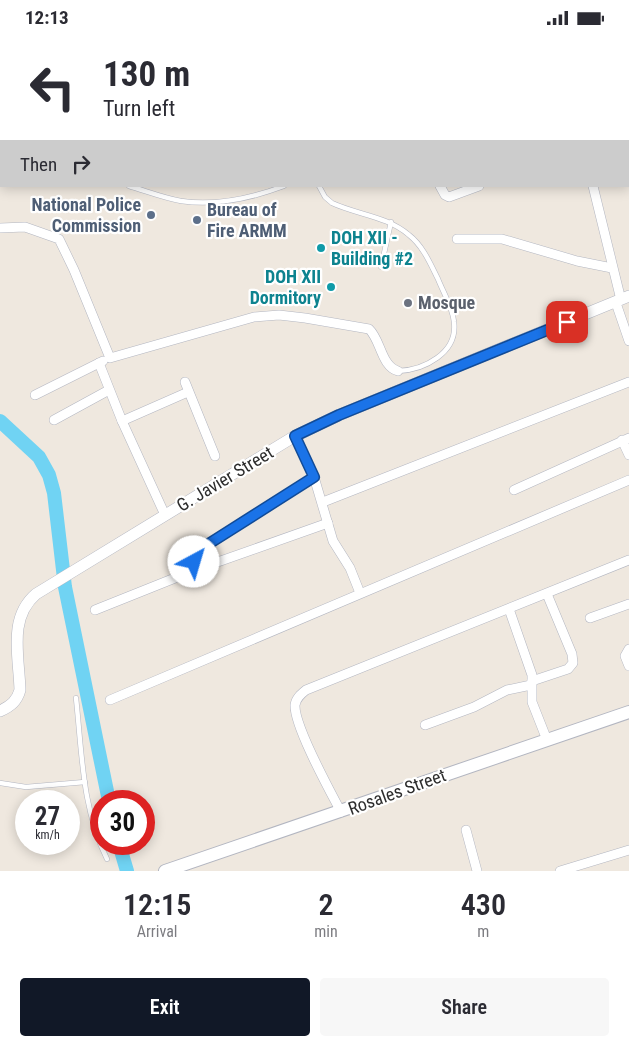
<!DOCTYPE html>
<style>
:root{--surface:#fff;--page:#f7f7f7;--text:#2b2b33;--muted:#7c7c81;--accent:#111827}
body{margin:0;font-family:"Roboto Condensed",sans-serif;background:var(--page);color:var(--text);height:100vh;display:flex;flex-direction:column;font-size:19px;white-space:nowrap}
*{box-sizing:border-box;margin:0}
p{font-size:16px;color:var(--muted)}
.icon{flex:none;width:28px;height:28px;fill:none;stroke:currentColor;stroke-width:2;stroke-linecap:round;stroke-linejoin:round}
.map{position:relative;height:836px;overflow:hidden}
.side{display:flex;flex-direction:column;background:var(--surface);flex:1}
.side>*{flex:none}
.banner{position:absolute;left:0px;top:0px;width:630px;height:152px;box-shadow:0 2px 12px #0003;background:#fff;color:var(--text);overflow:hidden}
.speed{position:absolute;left:15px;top:755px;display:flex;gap:10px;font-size:25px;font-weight:700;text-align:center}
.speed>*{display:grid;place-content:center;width:65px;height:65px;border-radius:50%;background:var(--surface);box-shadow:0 2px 12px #0003;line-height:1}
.speed small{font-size:12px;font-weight:400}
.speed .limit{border:8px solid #d22;background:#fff;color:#111}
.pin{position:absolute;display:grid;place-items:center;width:42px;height:42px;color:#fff;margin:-21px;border-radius:10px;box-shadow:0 2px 8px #0006}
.me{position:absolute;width:55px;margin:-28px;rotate:39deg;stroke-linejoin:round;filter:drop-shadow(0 0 4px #0008)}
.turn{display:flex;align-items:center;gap:18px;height:105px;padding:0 20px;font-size:22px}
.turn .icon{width:65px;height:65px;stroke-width:2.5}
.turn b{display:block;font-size:35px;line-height:42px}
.then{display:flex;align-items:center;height:48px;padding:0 20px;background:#0003;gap:10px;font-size:19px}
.eta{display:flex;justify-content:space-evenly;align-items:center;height:85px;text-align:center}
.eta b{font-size:30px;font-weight:600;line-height:35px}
.action{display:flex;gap:10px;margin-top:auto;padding:10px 20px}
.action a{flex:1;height:58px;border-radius:5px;background:var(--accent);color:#fff;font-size:20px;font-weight:600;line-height:58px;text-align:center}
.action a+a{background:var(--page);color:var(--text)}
.status{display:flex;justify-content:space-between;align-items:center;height:35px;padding:0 25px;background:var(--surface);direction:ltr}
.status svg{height:14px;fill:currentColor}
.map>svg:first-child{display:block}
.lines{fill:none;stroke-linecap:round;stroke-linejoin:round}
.river{stroke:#70d3f3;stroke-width:14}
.service-casing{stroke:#b3b6c1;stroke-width:5.5}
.minor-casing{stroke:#b3b6c1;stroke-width:10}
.tertiary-casing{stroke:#b3b6c1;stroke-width:12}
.secondary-casing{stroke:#b3b6c1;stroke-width:14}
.service{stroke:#fff;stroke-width:4.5}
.minor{stroke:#fff;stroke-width:9}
.tertiary{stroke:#fff;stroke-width:11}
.secondary{stroke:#fff;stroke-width:12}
.route-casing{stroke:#114b97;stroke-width:12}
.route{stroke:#1a73e8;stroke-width:9}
.service-dot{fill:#5c6f8a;stroke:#fff;stroke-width:2}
.culture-dot{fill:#0f9aa8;stroke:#fff;stroke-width:2}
.worship-dot{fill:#6b7280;stroke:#fff;stroke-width:2}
.labels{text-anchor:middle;stroke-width:4.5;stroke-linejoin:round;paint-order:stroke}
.service-label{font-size:18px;font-weight:bold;fill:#4e5e75;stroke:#fff;text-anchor:end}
.culture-label{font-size:18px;font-weight:bold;fill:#0d838f;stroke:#fff;text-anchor:start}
.worship-label{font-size:18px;font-weight:bold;fill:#5b616d;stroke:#fff;text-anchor:start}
.street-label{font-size:18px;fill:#2d2d2d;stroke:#fff}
</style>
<div class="status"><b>12:13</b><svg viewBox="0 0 49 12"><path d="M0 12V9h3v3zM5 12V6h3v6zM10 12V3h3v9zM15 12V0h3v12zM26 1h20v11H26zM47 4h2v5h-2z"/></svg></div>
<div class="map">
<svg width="629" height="836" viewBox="0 0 629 836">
<rect width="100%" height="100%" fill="#efe8df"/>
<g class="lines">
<g class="river">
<path d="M0 386 39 422 49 440 54 458 65 552 109 766"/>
<path d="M119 809 127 836"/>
</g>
<defs>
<g id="service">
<path d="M124 0 125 1"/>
<path d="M272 0V1"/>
<path d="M93 1 97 0"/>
<path d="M153 1 154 0"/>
<path d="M0 12 1 16"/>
<path d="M129 151C146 156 164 163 181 166 215 171 252 163 284 151"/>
<path d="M319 151 325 162 332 168C358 180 387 181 409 200 423 211 430 228 438 244 443 257 453 273 454 287 458 318 424 335 398 336"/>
<path d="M381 232 391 187"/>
<path d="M76 663C82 718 82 774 107 824"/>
<path d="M0 748 26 752 85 747"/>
</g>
<g id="minor">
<path d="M553 0 554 1"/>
<path d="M579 1 584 0"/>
<path d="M440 151 445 160 449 162 479 151"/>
<path d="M593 151 621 265"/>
<path d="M0 193 25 192 59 204 74 235 110 323 254 282 279 280 305 283 369 294C381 305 381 331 398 336"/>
<path d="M457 204H502L577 226 612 233"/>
<path d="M616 268 629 306"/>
<path d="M99 328 122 386 165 480"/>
<path d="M185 347 215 421"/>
<path d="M35 360 103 326"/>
<path d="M54 385 109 355"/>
<path d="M122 386 188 357"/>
<path d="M295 401 314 442 333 506 350 533 360 558"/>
<path d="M622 405 629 420"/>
<path d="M514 455 629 403"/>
<path d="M323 467 629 347"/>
<path d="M195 535V520L200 515 314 442"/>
<path d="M509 574 532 640V667L547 705"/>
<path d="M95 575 195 535 328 488"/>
<path d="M590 583 629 569"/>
<path d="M629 614 625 621 629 631"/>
<path d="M532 646 568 634 573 628 572 619 547 559"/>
<path d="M110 665 629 445"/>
<path d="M425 690 474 672 507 655 531 650"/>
<path d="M341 777C330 756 294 691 295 670 296 663 301 659 306 655L629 525"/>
<path d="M466 795 477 836"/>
<path d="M560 836 629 815"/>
</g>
<path id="tertiary" d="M0 676C11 671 17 666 20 655 19 621 8 583 36 559L295 401 339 380 629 261"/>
<path id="secondary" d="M165 836 629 677"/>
</defs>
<use href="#service" class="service-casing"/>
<use href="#minor" class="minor-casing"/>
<use href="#tertiary" class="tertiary-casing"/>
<use href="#secondary" class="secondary-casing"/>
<use href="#service" class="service"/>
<use href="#minor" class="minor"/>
<use href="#tertiary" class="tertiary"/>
<use href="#secondary" class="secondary"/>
</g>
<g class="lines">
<defs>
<path id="route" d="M194 527 195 520 210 508 314 442 295 401 339 380 567 287"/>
</defs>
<use href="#route" class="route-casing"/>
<use href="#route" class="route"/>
</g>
<g class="service-dot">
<circle cx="151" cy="180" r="5"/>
<circle cx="197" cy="185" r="5"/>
</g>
<g class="culture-dot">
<circle cx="321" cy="213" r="5"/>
<circle cx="331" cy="252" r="5"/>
</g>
<circle class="worship-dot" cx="408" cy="268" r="5"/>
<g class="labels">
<g class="service-label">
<text x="141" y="176">National Police<tspan x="141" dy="21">Commission</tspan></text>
<text x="207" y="181" text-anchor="start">Bureau of<tspan x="207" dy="21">Fire ARMM</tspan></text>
</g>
<g class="culture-label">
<text x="331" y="209">DOH XII -<tspan x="331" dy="21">Building #2</tspan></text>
<text x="321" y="248" text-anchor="end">DOH XII<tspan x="321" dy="21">Dormitory</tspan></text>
</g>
<g class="worship-label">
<text x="418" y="274">Mosque</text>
</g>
<g class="street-label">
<text transform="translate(225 444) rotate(-31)" y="6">G. Javier Street</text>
<text transform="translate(397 757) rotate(-20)" y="6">Rosales Street</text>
</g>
</g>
</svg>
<div class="speed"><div>27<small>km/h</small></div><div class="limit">30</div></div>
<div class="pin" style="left:567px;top:287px;background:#d93025"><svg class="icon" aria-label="arrive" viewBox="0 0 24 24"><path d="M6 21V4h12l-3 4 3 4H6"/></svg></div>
<svg class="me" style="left:194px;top:527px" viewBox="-20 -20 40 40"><circle r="19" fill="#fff"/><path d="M0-13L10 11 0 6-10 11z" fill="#1a73e8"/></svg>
<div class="banner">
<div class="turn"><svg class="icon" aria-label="left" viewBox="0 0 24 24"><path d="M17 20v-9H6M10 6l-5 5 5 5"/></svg><div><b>130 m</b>Turn left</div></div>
<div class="then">Then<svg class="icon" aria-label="right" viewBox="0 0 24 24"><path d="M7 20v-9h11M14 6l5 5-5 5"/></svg></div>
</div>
</div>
<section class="side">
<div class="eta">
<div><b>12:15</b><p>Arrival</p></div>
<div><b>2</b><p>min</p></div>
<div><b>430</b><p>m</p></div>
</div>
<div class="action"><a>Exit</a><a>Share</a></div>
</section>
